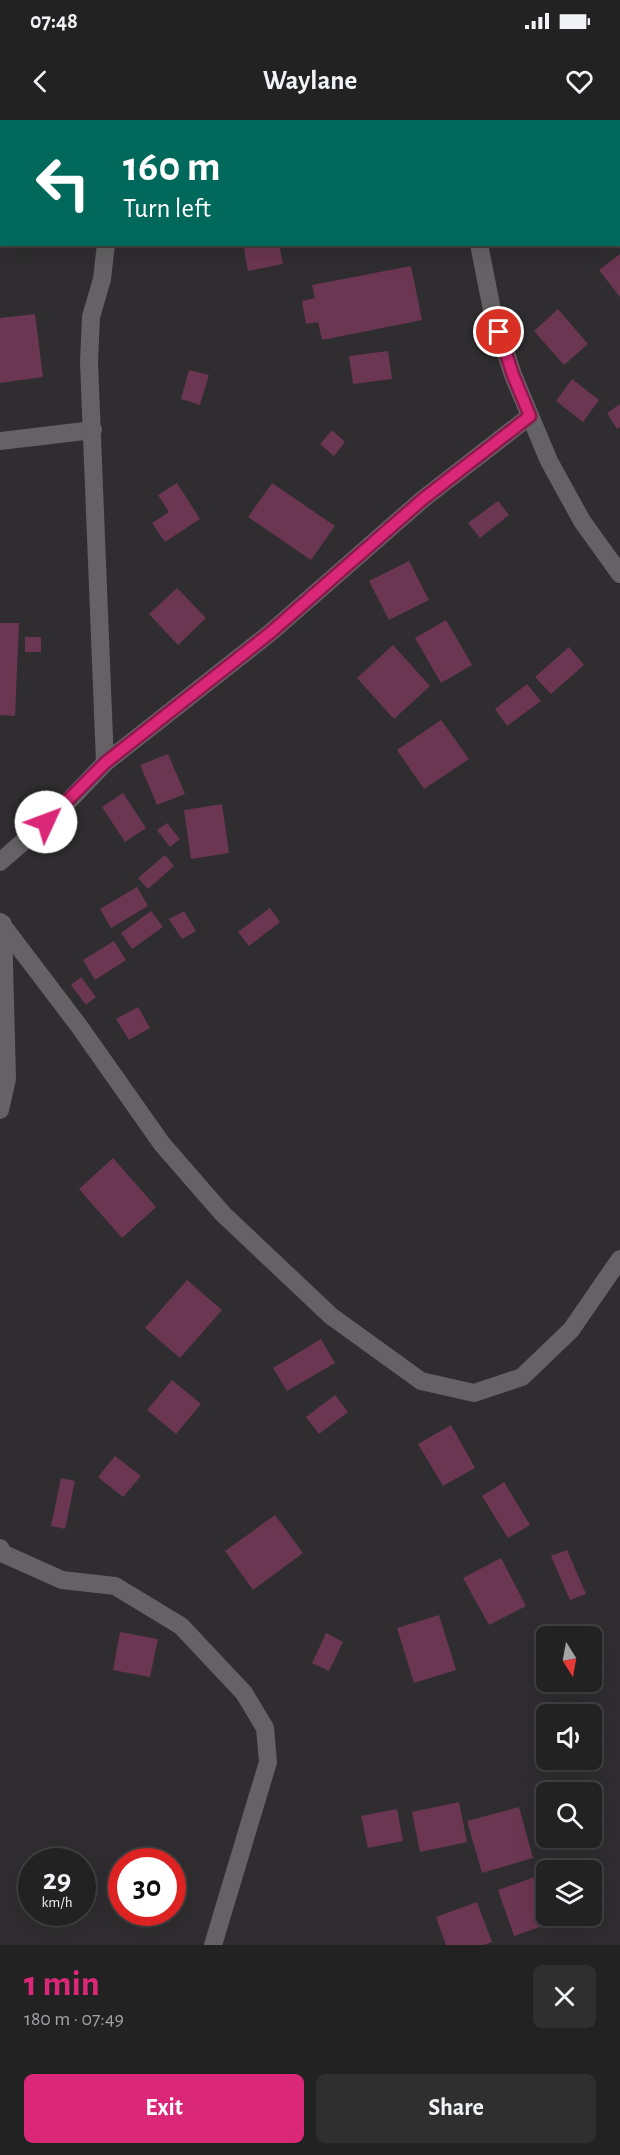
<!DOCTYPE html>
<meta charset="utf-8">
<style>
:root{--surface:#232223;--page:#2f2f30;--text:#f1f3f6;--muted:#a3a4a6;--line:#403f41;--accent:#db2777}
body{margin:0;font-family:"Alegreya Sans",sans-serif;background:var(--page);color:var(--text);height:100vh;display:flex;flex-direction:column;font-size:22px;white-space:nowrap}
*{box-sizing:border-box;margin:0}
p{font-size:20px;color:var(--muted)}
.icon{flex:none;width:33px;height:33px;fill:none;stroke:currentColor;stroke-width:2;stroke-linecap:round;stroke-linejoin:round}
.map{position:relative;height:1825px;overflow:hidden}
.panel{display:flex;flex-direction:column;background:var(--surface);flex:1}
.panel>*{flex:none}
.banner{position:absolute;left:0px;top:0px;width:621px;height:126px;box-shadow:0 6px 24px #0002,0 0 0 2px var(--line);background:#00695c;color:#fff;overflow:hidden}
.needle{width:39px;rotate:169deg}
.fabs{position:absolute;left:536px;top:1506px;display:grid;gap:12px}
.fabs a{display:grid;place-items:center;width:66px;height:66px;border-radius:9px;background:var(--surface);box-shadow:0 6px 24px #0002,0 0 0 2px var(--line);font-size:30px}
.speed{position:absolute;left:18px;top:1728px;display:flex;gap:12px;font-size:30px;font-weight:700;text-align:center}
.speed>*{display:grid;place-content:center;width:78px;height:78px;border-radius:50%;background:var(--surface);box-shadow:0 6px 24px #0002,0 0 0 2px var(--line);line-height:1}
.speed small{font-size:15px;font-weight:400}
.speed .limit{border:9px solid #d22;background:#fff;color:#111}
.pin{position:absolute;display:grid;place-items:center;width:51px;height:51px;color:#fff;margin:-26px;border:3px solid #fff;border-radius:50%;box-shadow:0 2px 6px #0007}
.me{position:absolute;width:66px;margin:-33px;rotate:47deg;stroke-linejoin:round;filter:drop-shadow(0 0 4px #0008)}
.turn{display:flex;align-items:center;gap:21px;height:126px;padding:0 24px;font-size:27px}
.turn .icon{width:78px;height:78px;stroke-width:2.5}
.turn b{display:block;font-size:42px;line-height:51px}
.round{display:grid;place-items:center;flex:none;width:63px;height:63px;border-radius:9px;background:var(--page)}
.overview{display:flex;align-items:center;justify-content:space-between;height:102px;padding:0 24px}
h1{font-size:36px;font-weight:700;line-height:45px;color:var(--accent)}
.button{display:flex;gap:12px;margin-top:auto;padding:12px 24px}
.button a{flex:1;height:69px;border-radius:9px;background:var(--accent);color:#fff;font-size:24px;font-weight:700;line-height:69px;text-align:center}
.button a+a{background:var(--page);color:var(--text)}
.status{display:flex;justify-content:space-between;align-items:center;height:42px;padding:0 30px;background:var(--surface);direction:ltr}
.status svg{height:16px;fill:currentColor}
header{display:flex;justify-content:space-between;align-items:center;height:78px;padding:0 24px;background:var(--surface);font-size:27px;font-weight:700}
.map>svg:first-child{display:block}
.building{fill:#6b3651}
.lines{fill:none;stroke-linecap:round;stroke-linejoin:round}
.minor{stroke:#646264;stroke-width:18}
.route-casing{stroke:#8e194d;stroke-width:15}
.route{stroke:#db2777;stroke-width:10}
</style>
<div class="status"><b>07:48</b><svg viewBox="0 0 49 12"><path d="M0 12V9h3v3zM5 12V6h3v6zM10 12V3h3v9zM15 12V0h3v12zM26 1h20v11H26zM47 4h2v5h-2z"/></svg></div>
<header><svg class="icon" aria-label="back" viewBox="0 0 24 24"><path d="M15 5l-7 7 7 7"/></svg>Waylane<svg class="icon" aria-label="heart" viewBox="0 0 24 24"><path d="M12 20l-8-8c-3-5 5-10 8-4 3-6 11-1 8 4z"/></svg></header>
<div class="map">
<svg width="620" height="1825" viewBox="0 0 620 1825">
<rect width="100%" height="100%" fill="#2f2d2f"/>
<g class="building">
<path d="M243 124H279L283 144 248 151Z"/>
<path d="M620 134V177L599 150Z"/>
<path d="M411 146 422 200 322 220 318 202 306 204 302 181 315 178 312 165Z"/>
<path d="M558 189 588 224 564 245 534 211Z"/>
<path d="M35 194 43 257 0 263V198Z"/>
<path d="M388 231 392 259 353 264 349 236Z"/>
<path d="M189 250 209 255 200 285 181 279Z"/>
<path d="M572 259 599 280 583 302 556 281Z"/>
<path d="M620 284V307L617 309 607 293Z"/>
<path d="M332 310 345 322 334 336 320 324Z"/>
<path d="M177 363 200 399 165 422 152 403 169 392 158 375Z"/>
<path d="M272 363 335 406 311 440 248 397Z"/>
<path d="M498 381 509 395 480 418 468 403Z"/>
<path d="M409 441 429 480 389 500 369 461Z"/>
<path d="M177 468 206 498 178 525 149 494Z"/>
<path d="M446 500 472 545 441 563 415 518Z"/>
<path d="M0 503H19L15 596 0 595Z"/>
<rect x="25" y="517" width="16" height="15"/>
<path d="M393 525 430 566 394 599 357 558Z"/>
<path d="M569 527 584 545 551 574 535 557Z"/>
<path d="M527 564 541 581 507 606 495 589Z"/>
<path d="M441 600 469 639 424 669 397 630Z"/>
<path d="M168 634 185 674 157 685 140 645Z"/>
<path d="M123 673 146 708 125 722 102 687Z"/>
<path d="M222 684 229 733 191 739 184 690Z"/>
<path d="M167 703 180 719 170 727 157 710Z"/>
<path d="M165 735 174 746 148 769 138 758Z"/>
<path d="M137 767 148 786 111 808 100 789Z"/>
<path d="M270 788 280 802 249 826 238 812Z"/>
<path d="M151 791 163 807 132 829 121 813Z"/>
<path d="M184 791 196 811 182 819 169 799Z"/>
<path d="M114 821 126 840 95 860 83 840Z"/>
<path d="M81 857 96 877 86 885 71 865Z"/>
<path d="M138 887 150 908 129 920 116 899Z"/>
<path d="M113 1038 156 1087 122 1118 79 1069Z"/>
<path d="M187 1160 222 1190 180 1238 145 1208Z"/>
<path d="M321 1219 335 1243 287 1271 273 1248Z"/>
<path d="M172 1260 201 1284 176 1314 147 1290Z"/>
<path d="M335 1275 348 1292 319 1314 306 1297Z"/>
<path d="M451 1305 475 1348 443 1366 418 1324Z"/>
<path d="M115 1336 141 1356 123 1377 98 1357Z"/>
<path d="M61 1358 75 1361 65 1409 51 1406Z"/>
<path d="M504 1362 530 1405 508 1418 482 1376Z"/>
<path d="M275 1395 303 1433 253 1470 225 1431Z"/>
<path d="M567 1430 586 1474 570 1480 551 1436Z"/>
<path d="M501 1438 526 1486 489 1505 463 1458Z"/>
<path d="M439 1495 456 1550 414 1563 397 1508Z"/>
<path d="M120 1512 158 1519 150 1557 113 1550Z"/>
<path d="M326 1513 343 1522 329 1551 312 1543Z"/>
<path d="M459 1682 467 1722 420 1732 412 1692Z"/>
<path d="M519 1687 533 1738 482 1753 467 1701Z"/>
<path d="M397 1689 403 1721 368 1728 361 1696Z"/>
<path d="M538 1756 546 1780V1796H551L554 1802 514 1816 498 1770Z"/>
<path d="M477 1782 492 1822 483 1825H446L436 1797Z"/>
</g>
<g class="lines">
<g class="minor">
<path d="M126 2V0"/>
<path d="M478 2V0"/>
<path d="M479 124 492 190 513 255 549 341 582 401 620 454"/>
<path d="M0 321 93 310"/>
<path d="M105 643 89 242 91 197 102 159 106 124"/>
<path d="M0 742 61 689 105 643 270 513 423 379 530 296"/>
<path d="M0 802 79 906 162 1024 223 1094 331 1196 421 1261 474 1273 522 1257 571 1210 620 1139"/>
<path d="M0 990 7 959 3 804"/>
<path d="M0 1428 4 1434 62 1460 115 1466 181 1506 244 1573 265 1608 268 1642 213 1825"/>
</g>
</g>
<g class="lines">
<defs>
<path id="route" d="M46 702 105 643 270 513 423 379 530 296 513 255 499 212"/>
</defs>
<use href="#route" class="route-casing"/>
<use href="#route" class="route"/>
</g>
</svg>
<div class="fabs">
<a><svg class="needle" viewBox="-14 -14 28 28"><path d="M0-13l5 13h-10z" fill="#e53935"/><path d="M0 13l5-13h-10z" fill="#a3a4a6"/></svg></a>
<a><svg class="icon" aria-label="sound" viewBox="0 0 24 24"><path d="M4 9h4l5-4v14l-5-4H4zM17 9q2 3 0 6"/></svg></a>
<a><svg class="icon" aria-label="search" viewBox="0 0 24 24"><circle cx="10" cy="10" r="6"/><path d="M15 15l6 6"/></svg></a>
<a><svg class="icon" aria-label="layers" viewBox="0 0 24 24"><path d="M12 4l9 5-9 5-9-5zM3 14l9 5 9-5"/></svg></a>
</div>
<div class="speed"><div>29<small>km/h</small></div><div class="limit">30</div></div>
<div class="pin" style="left:499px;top:212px;background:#d93025"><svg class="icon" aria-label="arrive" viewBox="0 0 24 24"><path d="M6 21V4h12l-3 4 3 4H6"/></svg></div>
<svg class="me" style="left:46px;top:702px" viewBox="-20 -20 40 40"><circle r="19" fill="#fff"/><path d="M0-13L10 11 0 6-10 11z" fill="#db2777"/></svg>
<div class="banner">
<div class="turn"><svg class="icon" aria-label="left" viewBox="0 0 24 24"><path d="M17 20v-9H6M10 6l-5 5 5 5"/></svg><div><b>160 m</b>Turn left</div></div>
</div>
</div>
<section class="panel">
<div class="overview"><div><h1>1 min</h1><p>180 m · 07:49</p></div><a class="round"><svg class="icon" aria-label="close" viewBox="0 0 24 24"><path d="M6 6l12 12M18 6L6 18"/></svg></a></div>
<div class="button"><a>Exit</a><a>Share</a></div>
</section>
